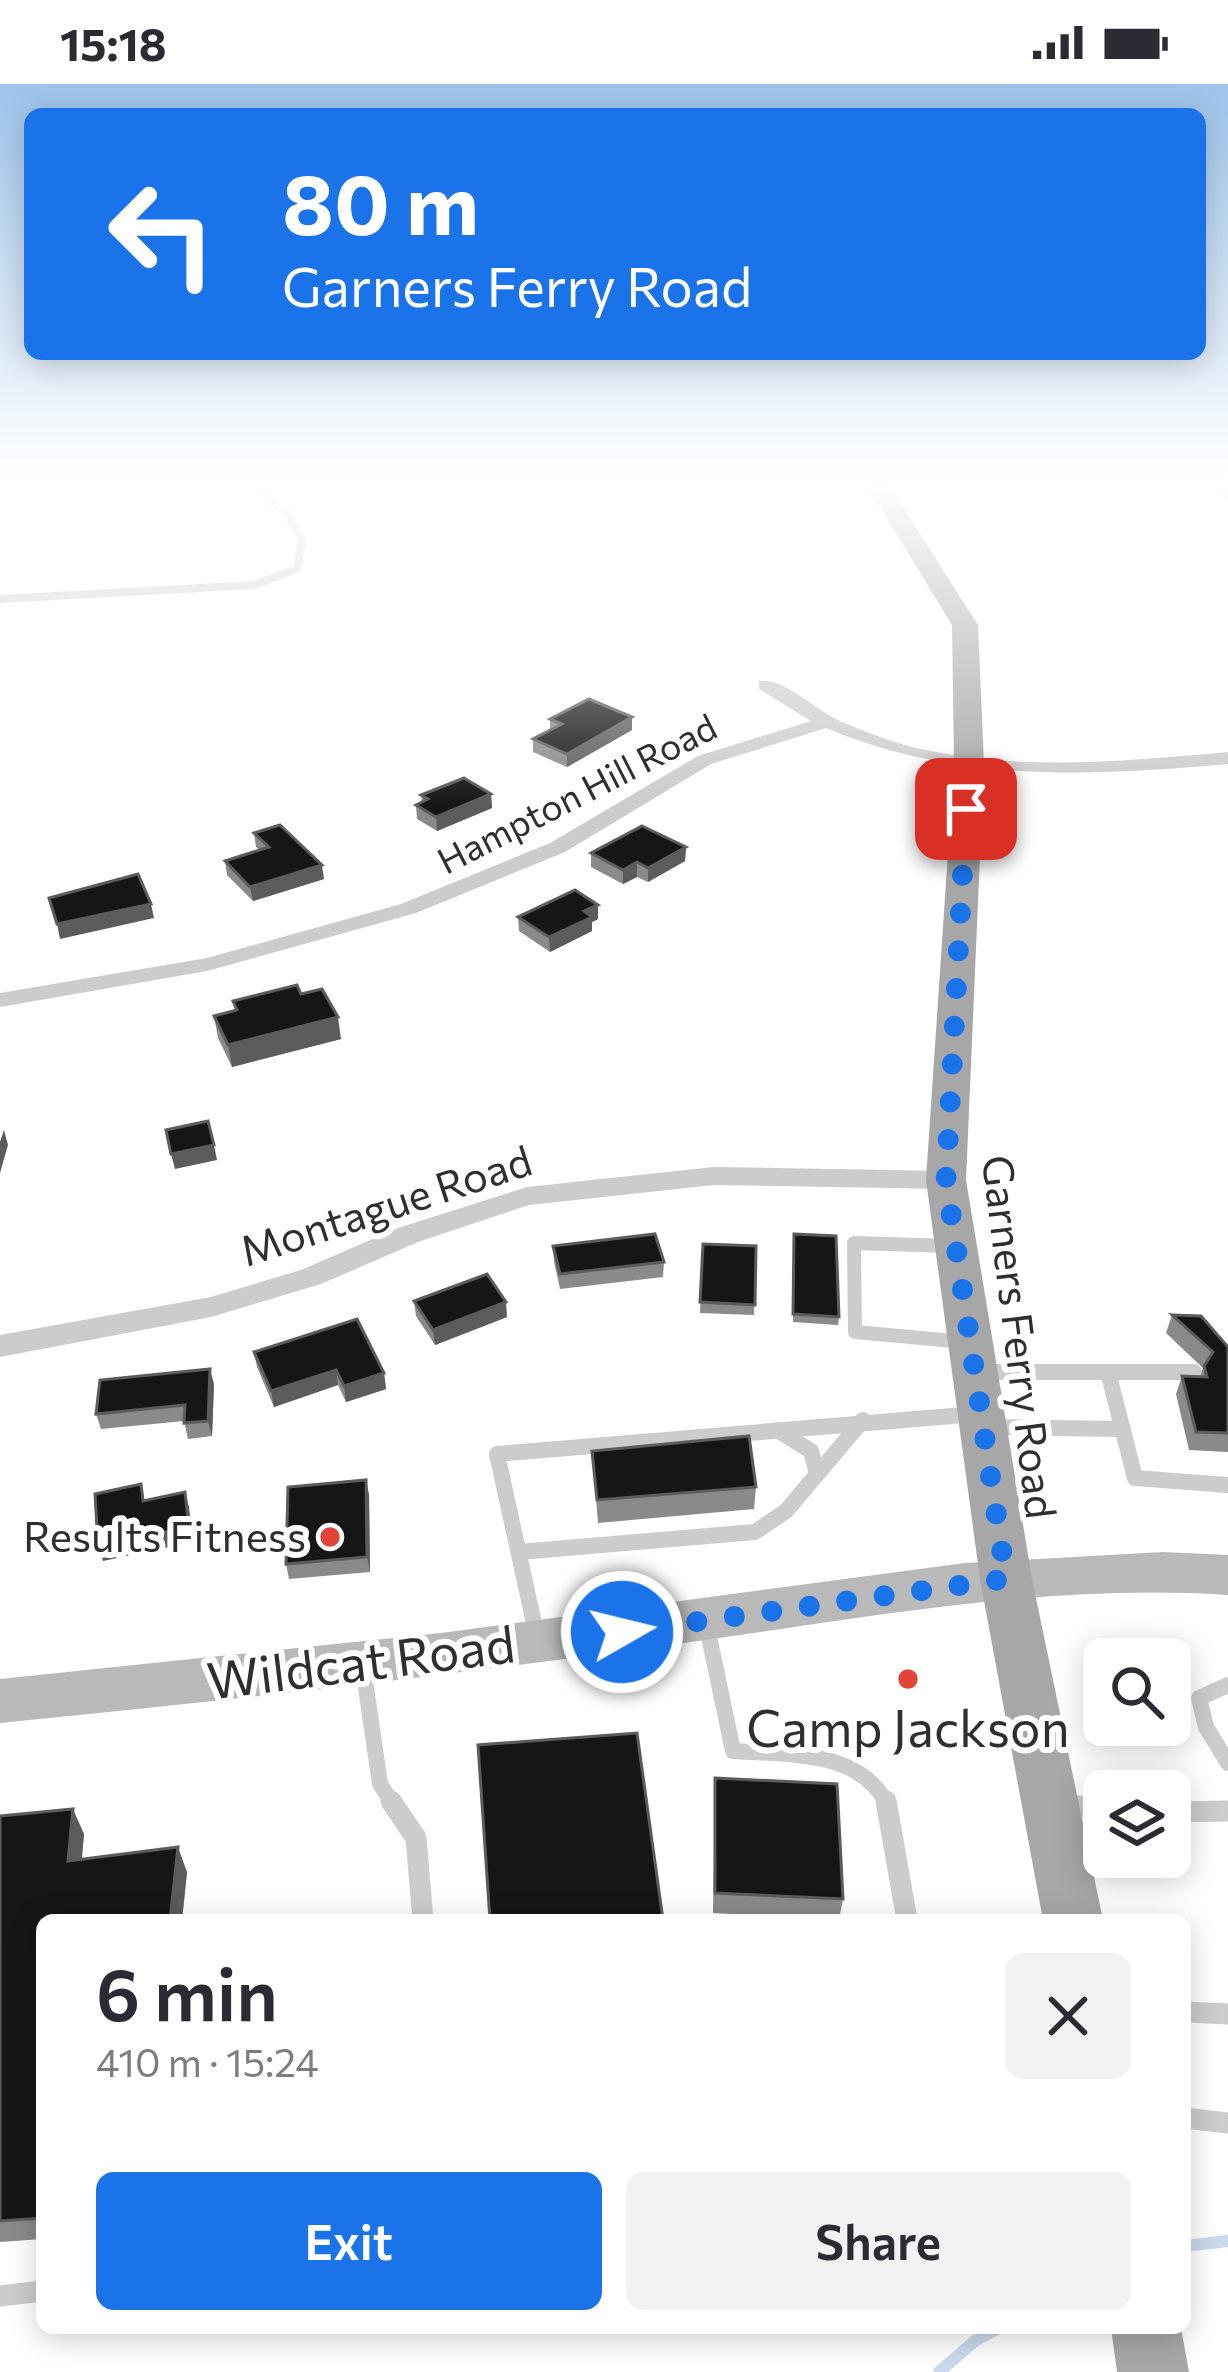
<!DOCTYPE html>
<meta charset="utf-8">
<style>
:root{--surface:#fff;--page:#f2f2f3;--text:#2b2b33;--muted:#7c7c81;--accent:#1a73e8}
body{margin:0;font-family:Commissioner,sans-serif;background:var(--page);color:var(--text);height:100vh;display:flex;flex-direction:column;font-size:45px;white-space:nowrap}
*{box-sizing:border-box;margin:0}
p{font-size:39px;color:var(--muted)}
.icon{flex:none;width:66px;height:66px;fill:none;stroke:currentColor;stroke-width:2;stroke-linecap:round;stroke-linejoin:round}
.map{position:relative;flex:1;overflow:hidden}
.panel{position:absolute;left:36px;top:1830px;width:1155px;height:420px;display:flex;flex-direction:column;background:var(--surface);border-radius:18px;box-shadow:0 6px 30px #0003}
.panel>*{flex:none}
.top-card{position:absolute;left:24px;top:24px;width:1182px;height:252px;border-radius:18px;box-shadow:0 6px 30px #0003;background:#1a73e8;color:#fff;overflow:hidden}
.controls{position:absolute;left:1083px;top:1554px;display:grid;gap:24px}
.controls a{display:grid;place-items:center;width:108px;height:108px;border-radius:18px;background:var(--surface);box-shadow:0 6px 30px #0003;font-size:60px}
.pin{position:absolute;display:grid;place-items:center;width:102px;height:102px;color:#fff;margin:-51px;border-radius:24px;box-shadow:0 6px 18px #0006}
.me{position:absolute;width:132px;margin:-66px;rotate:82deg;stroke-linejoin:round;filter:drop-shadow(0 0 9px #0008)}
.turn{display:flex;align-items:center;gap:42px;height:252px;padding:0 60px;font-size:54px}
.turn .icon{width:156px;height:156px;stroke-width:2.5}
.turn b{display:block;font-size:84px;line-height:102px}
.round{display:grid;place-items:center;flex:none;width:126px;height:126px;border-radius:18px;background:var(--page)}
.head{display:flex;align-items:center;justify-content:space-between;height:204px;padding:0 60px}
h1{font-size:72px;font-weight:600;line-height:90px}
.action{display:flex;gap:24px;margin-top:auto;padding:24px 60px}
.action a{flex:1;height:138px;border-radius:18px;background:var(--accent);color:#fff;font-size:48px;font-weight:600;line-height:138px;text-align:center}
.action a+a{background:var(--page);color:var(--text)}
.status{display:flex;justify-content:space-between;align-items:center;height:84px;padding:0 60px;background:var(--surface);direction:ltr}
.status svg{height:33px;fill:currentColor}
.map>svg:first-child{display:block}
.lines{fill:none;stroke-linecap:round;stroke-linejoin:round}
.stream{stroke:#cad9eb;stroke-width:12}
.service-far3{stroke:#ccc;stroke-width:8}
.service-far2{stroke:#ccc;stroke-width:14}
.service-far1{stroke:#ccc;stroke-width:16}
.service{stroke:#ccc;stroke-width:21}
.minor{fill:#ccc;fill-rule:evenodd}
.secondary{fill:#b9b9b9;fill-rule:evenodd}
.primary{fill:#a7a7a7;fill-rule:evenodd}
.wall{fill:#8a8a8a}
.shaded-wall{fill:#5c5c5c}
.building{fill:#161616;stroke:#5c5c5c;stroke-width:3}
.route{stroke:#1a73e8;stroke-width:21;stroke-dasharray:0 37.8}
.poi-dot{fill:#e04537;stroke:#fff;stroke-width:4.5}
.labels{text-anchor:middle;stroke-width:12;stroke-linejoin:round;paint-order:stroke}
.far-street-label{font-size:36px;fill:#2f2f2f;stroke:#fff}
.street-label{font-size:42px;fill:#2f2f2f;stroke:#fff}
.poi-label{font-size:42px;fill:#2f2f2f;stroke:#fff;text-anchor:end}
.near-street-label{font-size:51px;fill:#2f2f2f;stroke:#fff}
.near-poi-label{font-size:51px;fill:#2f2f2f;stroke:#fff}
</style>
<div class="status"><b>15:18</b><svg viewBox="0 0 49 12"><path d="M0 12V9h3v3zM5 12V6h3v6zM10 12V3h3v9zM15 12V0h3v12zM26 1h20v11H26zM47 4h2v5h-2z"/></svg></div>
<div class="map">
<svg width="1228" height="2288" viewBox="0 0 1228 2288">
<rect width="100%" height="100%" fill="#fff"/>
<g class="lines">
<g class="stream">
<path d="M1185 2162 1228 2157"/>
<path d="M939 2288 976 2256 999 2244"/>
</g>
<path class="service-far3" d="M0 515 254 501 297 485 302 455 287 430 251 400"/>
<path class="service-far2" d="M951 1162 854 1159 855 1248 965 1258"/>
<g class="service-far1">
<path d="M980 1288H1194"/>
<path d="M1108 1288 1135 1394 1228 1401"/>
<path d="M989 1343 1123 1345"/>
<path d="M777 1346 811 1367 817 1390"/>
<path d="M519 1468 755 1448 786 1427 863 1336"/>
<path d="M707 1543 733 1667C787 1671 859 1665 887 1720"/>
<path d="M537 1553 497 1370 976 1330"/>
<path d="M363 1583 380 1700 393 1720"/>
<path d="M1228 1601 1199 1614 1206 1643 1228 1679"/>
</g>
<g class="service">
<path d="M391 1717 416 1754 423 1836"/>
<path d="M886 1717 907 1836"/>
<path d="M1061 1721 1104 1724"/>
<path d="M1170 1728 1228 1727"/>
<path d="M1185 1928 1228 1930"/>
<path d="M1185 2034 1228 2039"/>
<path d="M0 2212 42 2207"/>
</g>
<g class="minor">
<path d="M874 400H921L879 407Z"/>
<path d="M1204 400H1221L1228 405V416Z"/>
<path d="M759 597C785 594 815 626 840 637 867 649 896 660 926 666 1025 687 1128 677 1228 668V680C1090 692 956 699 826 644L711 680 565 768 416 829 207 887 0 923V909L207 874 401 820 550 759 698 672 811 637 759 605Z"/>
<path d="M714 1083 946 1087 959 1096 946 1105 714 1101 529 1121 418 1158 321 1200 211 1233 0 1273V1251L211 1213 301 1186 398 1144 527 1103Z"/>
</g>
<path class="secondary" d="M1163 1468 1228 1471V1511C1041 1499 861 1535 677 1560 452 1591 226 1617 0 1639V1595L441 1549 965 1479Z"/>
<g class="primary">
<path d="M866 400H888L978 541 984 679 966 1096 1032 1495 1103 1836H1043L980 1495 926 1096 954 679 952 541Z"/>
<path d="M1111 2244H1181L1189 2288H1117Z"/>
</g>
</g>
<g class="wall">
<path d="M632 633V646L567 683 533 668V655L550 646V635Z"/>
<path d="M491 710 492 724 437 747 417 735 416 721 422 718 421 711Z"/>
<path d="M254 749 324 795 253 817 227 791 225 777 260 766 256 763Z"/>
<path d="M686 763 685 777 648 798 637 793 623 800 591 783V769Z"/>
<path d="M598 821V835L592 838V847L550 868 519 847 518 833Z"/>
<path d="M301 910 341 955 232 983 218 954 214 932 235 927 233 917Z"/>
<path d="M793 1157 839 1233 838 1241 793 1238Z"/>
<path d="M703 1160 756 1162 754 1231 700 1229Z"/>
<path d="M553 1162 664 1178 663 1193 560 1205 554 1178Z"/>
<path d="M414 1217 507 1233 435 1261 416 1232Z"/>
<path d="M1172 1231 1228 1263V1368L1189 1366 1176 1310 1182 1292 1200 1293 1203 1284 1166 1249Z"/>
<path d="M254 1268 384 1289 386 1305 346 1318 338 1301 274 1323 257 1283Z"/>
<path d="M214 1300 212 1352 188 1355 184 1337 101 1345 96 1330Z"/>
<path d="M592 1367 756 1403 754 1425 598 1439Z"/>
<path d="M366 1396 369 1411 370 1488 289 1495 286 1480Z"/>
<path d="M715 1694 843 1815 839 1836 713 1829Z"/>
<path d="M0 1732 84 1750 82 1775 187 1788 182 1836H42V2155L0 2158Z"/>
</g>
<g class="shaded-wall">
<path d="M632 633V646L567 683V670Z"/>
<path d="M491 710 492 724 437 747 436 733Z"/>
<path d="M686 763 685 777 648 798V784Z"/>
<path d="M637 778V793L623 800V786Z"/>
<path d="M322 781 324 795 253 817 250 803Z"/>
<path d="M151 820 154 834 60 855 57 840Z"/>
<path d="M598 821V835L592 838V847L550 868 549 853 584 827Z"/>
<path d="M338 933 341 955 232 983 228 961Z"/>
<path d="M4 1046 8 1061 0 1089V1058Z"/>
<path d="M214 1061 217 1076 175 1085 171 1070Z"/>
<path d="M506 1218 507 1233 435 1261 433 1246Z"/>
<path d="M210 1285 214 1300 212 1352 208 1337Z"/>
<path d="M336 1286 338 1301 274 1323 271 1307Z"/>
<path d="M384 1289 386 1305 346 1318 344 1302Z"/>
<path d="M366 1396 369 1411 370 1488 367 1473Z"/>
<path d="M185 1408 189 1423 193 1458 103 1477 98 1462Z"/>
<path d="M73 1725 84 1750 79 1801 68 1777Z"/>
<path d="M178 1763 187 1788 182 1836H170Z"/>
</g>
<g class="building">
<path d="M589 615 632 633 567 670 533 655 562 640 550 635Z"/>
<path d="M464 694 491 710 436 733 416 721 428 715 421 711Z"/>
<path d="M280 741 322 781 250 803 225 777 269 763 254 749Z"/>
<path d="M642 742 686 763 648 784 637 778 623 786 591 769Z"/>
<path d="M138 790 151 820 57 840 49 814Z"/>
<path d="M575 806 598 821 584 827 592 833 549 853 518 833Z"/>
<path d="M297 901 301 910 322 905 338 933 228 961 214 932 237 926 233 917Z"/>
<path d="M208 1037 214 1061 171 1070 166 1046Z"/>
<path d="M655 1150 664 1178 560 1190 553 1162Z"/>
<path d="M794 1150 836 1152 839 1233 793 1230Z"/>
<path d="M703 1160 756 1162 755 1221 700 1218Z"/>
<path d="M487 1190 506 1218 433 1246 414 1217Z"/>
<path d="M1172 1231 1201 1232 1228 1263V1349L1196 1348 1182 1292 1207 1293 1204 1282 1213 1268Z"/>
<path d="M357 1235 384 1289 344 1302 336 1286 271 1307 254 1268Z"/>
<path d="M210 1285 208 1337 184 1339 185 1321 96 1330 100 1296Z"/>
<path d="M749 1352 756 1403 597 1416 592 1367Z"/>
<path d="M366 1396 367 1473 286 1480 288 1403Z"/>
<path d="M141 1400 143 1417 185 1408 189 1443 98 1462 95 1410Z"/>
<path d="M637 1649 663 1836H490L478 1661Z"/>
<path d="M715 1694 837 1700 843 1815 715 1809Z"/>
<path d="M73 1725 68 1777 178 1763 170 1836H42V2134L0 2137V1732Z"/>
</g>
<linearGradient id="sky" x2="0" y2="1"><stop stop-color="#9cc3e9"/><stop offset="0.55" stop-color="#fff"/><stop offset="1" stop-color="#fff" stop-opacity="0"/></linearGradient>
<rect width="1228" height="721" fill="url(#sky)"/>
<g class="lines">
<path class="route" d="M622 1548 1006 1495 946 1096 966 725"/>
</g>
<g class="poi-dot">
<circle cx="330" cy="1453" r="12"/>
<circle cx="908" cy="1595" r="12"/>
</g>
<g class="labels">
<g class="far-street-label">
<text transform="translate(577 710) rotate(-27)" y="13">Hampton Hill Road</text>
</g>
<g class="street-label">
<text transform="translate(386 1122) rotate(-18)" y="15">Montague Road</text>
<text transform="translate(1019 1253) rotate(83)" y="15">Garners Ferry Road</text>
</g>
<g class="poi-label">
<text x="306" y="1468">Results Fitness</text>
</g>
<g class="near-street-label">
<text transform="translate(361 1579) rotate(-7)" y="18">Wildcat Road</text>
</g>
<g class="near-poi-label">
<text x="908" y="1663">Camp Jackson</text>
</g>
</g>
</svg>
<div class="controls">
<a><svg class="icon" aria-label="search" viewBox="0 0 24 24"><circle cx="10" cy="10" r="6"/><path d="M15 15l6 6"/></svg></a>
<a><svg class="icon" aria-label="layers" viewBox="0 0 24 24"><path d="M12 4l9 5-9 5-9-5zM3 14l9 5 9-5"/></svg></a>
</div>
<div class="pin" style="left:966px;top:725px;background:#d93025"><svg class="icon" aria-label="arrive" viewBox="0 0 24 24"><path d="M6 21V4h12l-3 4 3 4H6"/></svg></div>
<svg class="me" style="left:622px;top:1548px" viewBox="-20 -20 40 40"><circle r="17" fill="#1a73e8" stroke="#fff" stroke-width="3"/><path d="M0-11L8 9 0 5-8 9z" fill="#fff"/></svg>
<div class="top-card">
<div class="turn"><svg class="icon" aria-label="left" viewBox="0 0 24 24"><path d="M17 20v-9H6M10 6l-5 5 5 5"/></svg><div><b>80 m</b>Garners Ferry Road</div></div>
</div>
<section class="panel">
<div class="head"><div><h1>6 min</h1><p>410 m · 15:24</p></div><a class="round"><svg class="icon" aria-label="close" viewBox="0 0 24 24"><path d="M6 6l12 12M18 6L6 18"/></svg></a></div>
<div class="action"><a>Exit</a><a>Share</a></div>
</section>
</div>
